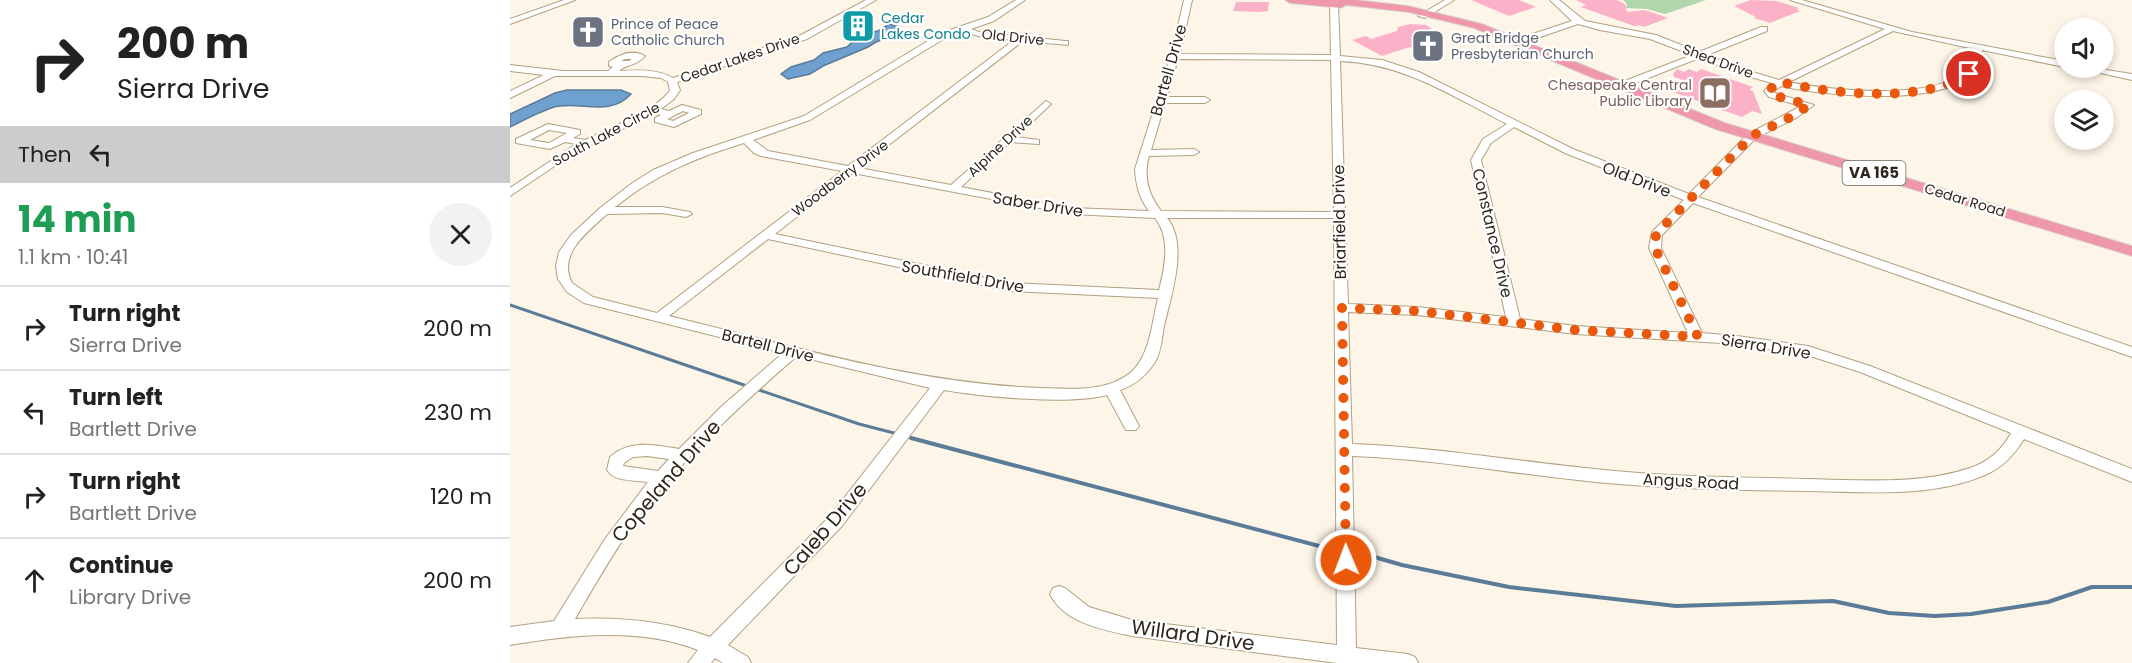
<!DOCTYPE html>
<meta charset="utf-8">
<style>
:root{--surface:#fff;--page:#f2f2f2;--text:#222;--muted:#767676;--line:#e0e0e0}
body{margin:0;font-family:Poppins,sans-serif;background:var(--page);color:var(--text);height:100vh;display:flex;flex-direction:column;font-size:22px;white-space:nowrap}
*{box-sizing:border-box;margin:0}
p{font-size:20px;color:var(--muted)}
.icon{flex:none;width:33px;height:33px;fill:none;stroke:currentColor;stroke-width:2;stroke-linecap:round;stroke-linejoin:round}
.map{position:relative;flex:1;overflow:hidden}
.drawer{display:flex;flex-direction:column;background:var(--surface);width:510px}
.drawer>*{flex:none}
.banner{background:#fff;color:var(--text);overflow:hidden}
.buttons{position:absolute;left:1544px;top:18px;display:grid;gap:12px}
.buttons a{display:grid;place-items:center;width:60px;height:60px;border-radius:50%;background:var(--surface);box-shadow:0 3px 9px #0003;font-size:30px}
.pin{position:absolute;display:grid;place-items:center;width:51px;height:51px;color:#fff;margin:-26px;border:3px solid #fff;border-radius:50%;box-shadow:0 2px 6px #0007}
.me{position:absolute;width:66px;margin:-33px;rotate:359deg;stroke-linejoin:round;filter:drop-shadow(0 0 4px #0008)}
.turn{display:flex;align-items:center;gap:21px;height:126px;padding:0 18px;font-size:27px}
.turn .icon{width:78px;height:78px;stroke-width:2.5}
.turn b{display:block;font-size:42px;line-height:51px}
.then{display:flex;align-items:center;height:57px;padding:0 18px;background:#0003;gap:12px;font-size:22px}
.round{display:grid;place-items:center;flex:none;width:63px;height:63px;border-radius:32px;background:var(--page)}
.overview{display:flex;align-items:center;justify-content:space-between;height:102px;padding:0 18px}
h1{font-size:36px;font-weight:700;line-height:45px;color:#1e9e55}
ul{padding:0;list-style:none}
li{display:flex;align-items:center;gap:18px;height:84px;padding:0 18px;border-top:2px solid var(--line)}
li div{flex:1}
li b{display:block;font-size:22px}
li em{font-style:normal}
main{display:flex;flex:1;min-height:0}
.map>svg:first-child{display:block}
.green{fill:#afd7ab}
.water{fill:#6ea1d0;stroke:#5b7c99;stroke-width:1.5}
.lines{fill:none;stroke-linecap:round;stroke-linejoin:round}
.stream-far1{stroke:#5b7c99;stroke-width:3}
.stream{stroke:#5b7c99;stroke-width:4}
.building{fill:#fbb2c8}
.minor-casing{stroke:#b2a080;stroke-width:2}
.major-casing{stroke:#d9d8d6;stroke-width:2}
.minor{fill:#fff;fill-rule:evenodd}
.major{fill:#ef98aa;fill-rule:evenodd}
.route{stroke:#ea580c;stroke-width:10;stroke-dasharray:0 18}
.labels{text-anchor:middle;stroke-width:4.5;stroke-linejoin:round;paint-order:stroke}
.far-culture-label{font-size:14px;fill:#0d838f;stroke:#fff;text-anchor:start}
.far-worship-label{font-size:14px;fill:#5b616d;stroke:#fff;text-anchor:start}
.far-street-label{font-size:14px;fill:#2e261a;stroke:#fff}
.far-education-label{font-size:14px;fill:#785e54;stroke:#fff;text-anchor:end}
.shield{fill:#fff;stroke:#6d675f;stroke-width:1.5}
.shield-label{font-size:15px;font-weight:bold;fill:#2e261a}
.street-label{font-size:16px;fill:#2e261a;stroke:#fff}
.near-street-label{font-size:20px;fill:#2e261a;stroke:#fff}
</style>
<main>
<section class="drawer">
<div class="banner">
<div class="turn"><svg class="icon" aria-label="right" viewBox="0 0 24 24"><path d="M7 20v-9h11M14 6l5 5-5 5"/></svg><div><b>200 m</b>Sierra Drive</div></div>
<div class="then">Then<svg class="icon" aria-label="left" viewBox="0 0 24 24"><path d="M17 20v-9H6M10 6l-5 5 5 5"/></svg></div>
</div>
<div class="overview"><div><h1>14 min</h1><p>1.1 km · 10:41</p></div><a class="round"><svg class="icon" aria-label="close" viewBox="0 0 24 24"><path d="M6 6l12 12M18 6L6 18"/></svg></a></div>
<ul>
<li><svg class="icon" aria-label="right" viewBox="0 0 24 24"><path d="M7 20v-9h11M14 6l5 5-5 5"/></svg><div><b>Turn right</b><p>Sierra Drive</p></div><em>200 m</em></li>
<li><svg class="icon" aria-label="left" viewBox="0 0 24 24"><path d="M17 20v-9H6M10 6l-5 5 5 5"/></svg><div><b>Turn left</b><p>Bartlett Drive</p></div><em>230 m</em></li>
<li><svg class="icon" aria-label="right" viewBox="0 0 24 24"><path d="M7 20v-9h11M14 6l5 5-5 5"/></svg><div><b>Turn right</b><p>Bartlett Drive</p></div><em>120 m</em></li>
<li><svg class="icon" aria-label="ahead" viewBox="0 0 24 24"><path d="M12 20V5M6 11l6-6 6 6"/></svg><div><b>Continue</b><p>Library Drive</p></div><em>200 m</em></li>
</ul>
</section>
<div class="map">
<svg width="1622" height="663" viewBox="0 0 1622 663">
<rect width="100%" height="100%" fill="#fdf5e7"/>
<path class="green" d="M1113 0H1196L1155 14 1137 9 1116 8 1117 4Z"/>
<g class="water">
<path d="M379 24 390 27 385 35 366 42 358 47 313 66 300 74 278 79 271 74 281 67 304 60 313 53 337 47 347 37 346 34 368 31Z"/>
<path d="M57 90H111L121 94C99 118 70 100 44 107 29 112 14 120 0 127V114L45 93Z"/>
</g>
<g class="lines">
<g class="stream-far1">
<path d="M0 305 234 385"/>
<path d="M249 390 349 424 384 433"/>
</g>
<g class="stream">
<path d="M401 438 828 551"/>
<path d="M847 552 892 565 999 587 1166 606 1323 601 1379 613 1425 616 1461 614 1538 602 1582 587H1622"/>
</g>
</g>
<g class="building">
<path d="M961 0H1009L1026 7 999 16Z"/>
<path d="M1066 0H1107L1115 4 1117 12 1135 10 1158 18 1134 27 1129 25 1124 26 1071 7 1076 5Z"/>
<path d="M1241 0 1266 1 1289 8 1287 9 1290 11 1260 23 1244 18 1246 17 1224 6Z"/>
<path d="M726 2H759L758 11 749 12 723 11Z"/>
<path d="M900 24 916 25 921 28 919 41 929 46 926 47 932 49 929 50 931 51 917 55 900 47 872 56 842 40 856 36 861 39 887 31 888 27Z"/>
<path d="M1167 69 1174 72 1179 69 1187 72 1191 69 1243 87 1239 90 1243 91 1252 114 1242 111 1232 117 1157 90 1173 80 1164 77 1163 74Z"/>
</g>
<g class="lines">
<defs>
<g id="minor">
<path d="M54 0H65L0 24V19Z"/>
<path d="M356 0H366L297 39 167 82 170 90 164 99 151 109 159 111 172 105 191 110V114L164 127 145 122V118L151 115 144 113 61 155 0 196V188L66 144 55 142 40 149 6 143V139L38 124 70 130V134L63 138 75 140C96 130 150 108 160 90L158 82 151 78 132 76H45L0 98V91L34 75 0 71V65L53 71H98L103 67 99 66V62C110 54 123 49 135 56 125 67 118 63 109 71 127 70 147 69 163 78L291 35ZM115 59H122L119 61H111ZM173 111 179 113 163 121 157 119ZM39 130 57 133 39 143 20 140Z"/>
<path d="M506 0H515L484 21 461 29 469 32 555 41H558V45L513 41 349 168 441 185 536 101 541 104 539 106 506 137 529 140V144L500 142 451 187 561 208 639 211C629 198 626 185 625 169L661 56 674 0H682L670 54 821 55 820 4 827 0H834V3L828 5 830 56 872 60 909 72 1063 149 1179 194 1238 134 1291 106 1259 97 1254 91 1262 83 1230 74 1189 58 1113 88H1107V84L1182 55 1140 39 1090 30 1068 24 1010 44H1004V40L1062 21 1040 0H1049L1075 21 1146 35 1189 52 1251 27H1257V31L1197 55 1236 70 1269 80 1375 29 1280 0H1292L1402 32 1554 61V67L1472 50C1473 115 1309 95 1271 86L1264 91 1265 93 1304 105 1286 118 1246 138 1188 197 1622 347V357L1183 203 1152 235 1151 248 1192 333 1227 336 1298 346 1360 366 1622 469V482L1514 439C1504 455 1492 468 1475 475 1421 498 1357 492 1299 491 1228 490 1157 489 1086 482 1004 474 924 459 842 456L846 648 898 654 905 657 908 663H827L622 636C594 630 554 623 540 594L543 588 549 586 555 588 579 607 622 620 827 645 824 218H657C679 244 661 296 654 326 652 337 651 353 645 362 636 376 625 385 610 390L629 426 626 430H616L597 395C560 405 474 397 434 390L332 526 218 645 238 657 241 663H213L205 658 201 663H178L188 650C128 627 61 635 0 645V627L44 621 95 539 138 482C125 480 104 482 97 470L100 457C120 439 145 445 169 449L212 406 273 353 74 303 57 292 48 279 46 266 49 252 61 235 90 208 121 184 143 170 183 153 294 116 431 33 478 17ZM453 31 468 36 504 40 338 166 258 151 243 140 300 120 437 37ZM1383 31 1464 49C1464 108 1316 90 1279 82ZM668 59 821 60 824 212 651 211C638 194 633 176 639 156L684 155 689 152 684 149 641 150 655 103H695L700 100 695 97H657ZM830 61C893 63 942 96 997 124L973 139 961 160 996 317 907 307 838 304ZM1004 127 1055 153 1174 200 1142 232 1139 248 1178 333 1066 326 1010 319 971 160 981 143ZM234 143 244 153 251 156 332 171 147 313 83 297 62 283C47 253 78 232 97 214L152 213 176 217 182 214 180 212 152 207H104L108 205C146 174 188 157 234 143ZM343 173 561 214 645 218C661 238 655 267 649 290L500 283 265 234ZM258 239 500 291 648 298C642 322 640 357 620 373 597 392 561 389 533 388 405 384 283 346 159 316ZM838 312 907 315 1066 334 1227 344 1297 355 1350 372 1501 433C1492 450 1478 462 1460 468 1410 485 1351 480 1298 479 1227 477 1156 477 1085 469 1004 461 923 447 842 444ZM287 356 420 388 320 516 200 637C156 621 112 617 65 619 84 586 103 553 125 522 171 460 228 407 287 356ZM137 456 159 459 148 471 113 466 114 463 123 457Z"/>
<path d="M935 0H944L915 18 908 16Z"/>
<path d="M1568 68H1584L1622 74V80Z"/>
</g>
<path id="major" d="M775 0H846L898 6 972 24 1215 123 1622 246V256L1205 129 964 28 898 12 836 5 831 8 780 3Z"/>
</defs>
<use href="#minor" class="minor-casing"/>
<use href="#major" class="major-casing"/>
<use href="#minor" class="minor"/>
<use href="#major" class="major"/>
</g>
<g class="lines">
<path class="route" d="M836 560 832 308 907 311 1066 330 1188 337 1145 248 1146 234 1242 136 1283 116 1299 105 1262 95 1259 92 1263 86 1270 82C1323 94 1412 104 1459 74"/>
</g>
<defs>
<symbol id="building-square" viewBox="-11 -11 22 22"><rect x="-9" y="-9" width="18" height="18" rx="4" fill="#0f9aa8" stroke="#fff"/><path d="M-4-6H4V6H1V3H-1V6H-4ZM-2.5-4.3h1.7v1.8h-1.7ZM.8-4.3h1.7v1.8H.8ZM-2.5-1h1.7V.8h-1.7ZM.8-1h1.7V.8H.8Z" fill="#fff"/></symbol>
<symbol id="church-square" viewBox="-11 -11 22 22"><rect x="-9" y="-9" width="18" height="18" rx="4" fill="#6b7280" stroke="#fff"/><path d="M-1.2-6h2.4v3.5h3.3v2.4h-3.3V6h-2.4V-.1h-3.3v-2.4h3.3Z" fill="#fff"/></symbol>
<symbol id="library-square" viewBox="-11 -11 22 22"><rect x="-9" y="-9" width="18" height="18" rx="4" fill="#8d6e63" stroke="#fff"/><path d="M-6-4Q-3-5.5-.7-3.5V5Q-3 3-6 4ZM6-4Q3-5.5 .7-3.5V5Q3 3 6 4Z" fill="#fff"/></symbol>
</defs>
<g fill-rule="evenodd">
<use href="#building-square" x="329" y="7" width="38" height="38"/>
<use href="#church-square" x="59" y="13" width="38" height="38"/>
<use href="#church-square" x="899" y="27" width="38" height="38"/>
<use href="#library-square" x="1186" y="74" width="38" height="38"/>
</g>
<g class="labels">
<g class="far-culture-label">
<text x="371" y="23">Cedar<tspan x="371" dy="16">Lakes Condo</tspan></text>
</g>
<g class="far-worship-label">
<text x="101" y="29">Prince of Peace<tspan x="101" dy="16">Catholic Church</tspan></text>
<text x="941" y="43">Great Bridge<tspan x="941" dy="16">Presbyterian Church</tspan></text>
</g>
<g class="far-street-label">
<text transform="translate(503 37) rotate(6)" y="5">Old Drive</text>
<text transform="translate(230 58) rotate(-19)" y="5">Cedar Lakes Drive</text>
<text transform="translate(1208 61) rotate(20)" y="5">Shea Drive</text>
<text transform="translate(96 134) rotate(-28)" y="5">South Lake Circle</text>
<text transform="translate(490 146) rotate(-43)" y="5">Alpine Drive</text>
<text transform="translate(330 178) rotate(-37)" y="5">Woodberry Drive</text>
<text transform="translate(1455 200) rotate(17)" y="5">Cedar Road</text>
</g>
<g class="far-education-label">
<text x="1182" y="90">Chesapeake Central<tspan x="1182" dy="16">Public Library</tspan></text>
</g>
<rect class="shield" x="1332.5" y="161" width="63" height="24" rx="4.5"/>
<g class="shield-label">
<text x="1364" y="178">VA 165</text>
</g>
<g class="street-label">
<text transform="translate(658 70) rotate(-74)" y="6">Bartell Drive</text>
<text transform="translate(1127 179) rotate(21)" y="6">Old Drive</text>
<text transform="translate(528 204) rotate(9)" y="6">Saber Drive</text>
<text transform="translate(829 222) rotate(-91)" y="6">Briarfield Drive</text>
<text transform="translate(983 233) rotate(77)" y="6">Constance Drive</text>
<text transform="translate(453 276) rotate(10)" y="6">Southfield Drive</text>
<text transform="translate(258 345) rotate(14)" y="6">Bartell Drive</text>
<text transform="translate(1256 346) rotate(9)" y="6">Sierra Drive</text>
<text transform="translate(1181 481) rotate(3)" y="6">Angus Road</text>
</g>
<g class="near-street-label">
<text transform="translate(156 481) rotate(-49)" y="7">Copeland Drive</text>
<text transform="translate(315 529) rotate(-49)" y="7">Caleb Drive</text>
<text transform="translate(683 635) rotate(8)" y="7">Willard Drive</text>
</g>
</g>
</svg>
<div class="buttons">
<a><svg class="icon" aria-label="sound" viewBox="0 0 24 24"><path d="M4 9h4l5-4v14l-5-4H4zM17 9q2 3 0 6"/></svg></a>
<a><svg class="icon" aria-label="layers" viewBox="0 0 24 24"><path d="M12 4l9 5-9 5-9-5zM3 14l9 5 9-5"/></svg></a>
</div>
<div class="pin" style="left:1459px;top:74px;background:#d93025"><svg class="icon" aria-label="arrive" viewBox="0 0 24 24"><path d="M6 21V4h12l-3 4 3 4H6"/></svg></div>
<svg class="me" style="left:836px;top:560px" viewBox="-20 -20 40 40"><circle r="17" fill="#ea580c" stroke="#fff" stroke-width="3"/><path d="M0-11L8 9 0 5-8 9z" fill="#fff"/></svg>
</div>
</main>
